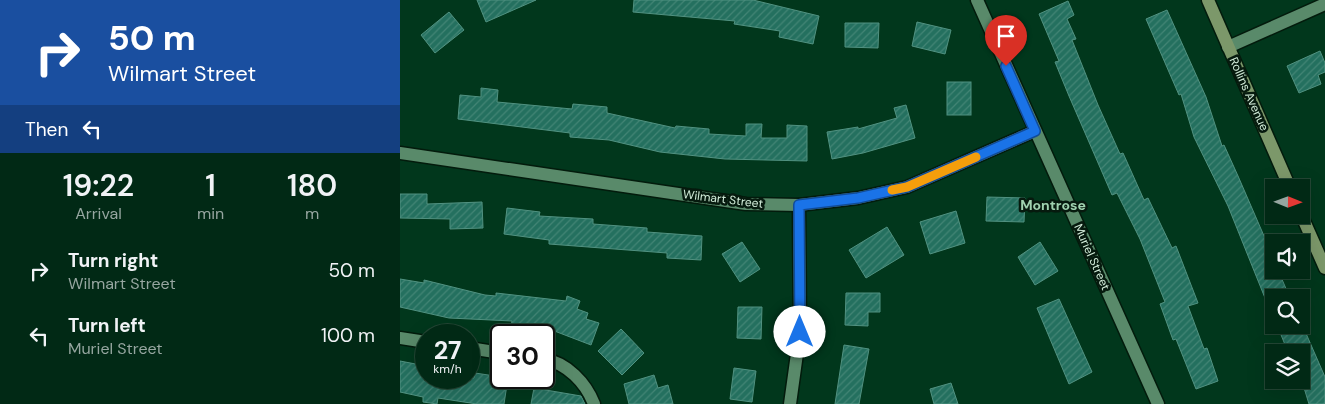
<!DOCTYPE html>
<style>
:root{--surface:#012915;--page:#0f3522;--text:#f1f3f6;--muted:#96a6a0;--line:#234534}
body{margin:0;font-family:"DM Sans",sans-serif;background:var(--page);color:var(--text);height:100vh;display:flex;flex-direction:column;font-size:19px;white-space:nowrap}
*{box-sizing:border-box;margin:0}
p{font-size:16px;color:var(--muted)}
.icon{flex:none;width:28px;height:28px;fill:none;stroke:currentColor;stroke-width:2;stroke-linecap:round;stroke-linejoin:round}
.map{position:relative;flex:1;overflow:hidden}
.panel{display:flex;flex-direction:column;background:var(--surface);width:400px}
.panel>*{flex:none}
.top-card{background:#1a4fa0;color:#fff;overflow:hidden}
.needle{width:32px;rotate:91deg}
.fabs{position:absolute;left:865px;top:179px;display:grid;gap:10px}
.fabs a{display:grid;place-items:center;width:45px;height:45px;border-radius:0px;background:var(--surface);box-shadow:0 5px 20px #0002,0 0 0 1px var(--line);font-size:25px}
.speed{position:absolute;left:15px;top:324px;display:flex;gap:10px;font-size:25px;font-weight:700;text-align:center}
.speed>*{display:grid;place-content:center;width:65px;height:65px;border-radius:50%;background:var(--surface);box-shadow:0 5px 20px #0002,0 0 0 1px var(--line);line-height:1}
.speed small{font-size:12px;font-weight:400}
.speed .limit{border:2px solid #111;border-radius:8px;background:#fff;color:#111}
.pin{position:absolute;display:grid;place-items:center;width:42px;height:42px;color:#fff;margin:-51px -21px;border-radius:50% 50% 50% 0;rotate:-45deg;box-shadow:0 0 5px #0007}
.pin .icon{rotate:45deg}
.me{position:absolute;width:55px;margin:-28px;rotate:0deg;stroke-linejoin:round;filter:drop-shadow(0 0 4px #0008)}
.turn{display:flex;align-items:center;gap:18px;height:105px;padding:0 25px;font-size:22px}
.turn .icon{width:65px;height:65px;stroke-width:2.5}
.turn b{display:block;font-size:35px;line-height:42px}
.then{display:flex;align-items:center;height:48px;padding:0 25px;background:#0003;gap:10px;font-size:19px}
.eta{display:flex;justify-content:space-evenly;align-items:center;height:85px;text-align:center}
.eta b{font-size:30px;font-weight:600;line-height:35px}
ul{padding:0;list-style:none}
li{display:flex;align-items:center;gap:15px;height:65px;padding:0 25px}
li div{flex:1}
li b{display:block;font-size:19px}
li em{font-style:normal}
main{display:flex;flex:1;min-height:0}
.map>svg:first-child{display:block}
.building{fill:url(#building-hatch);stroke:#519281}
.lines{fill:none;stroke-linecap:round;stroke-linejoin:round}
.street-casing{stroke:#031b0c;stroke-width:15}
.secondary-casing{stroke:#031b0c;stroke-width:15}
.street{stroke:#598a6a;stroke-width:12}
.secondary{stroke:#7c986a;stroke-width:12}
.route-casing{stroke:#114b97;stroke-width:12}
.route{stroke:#1a73e8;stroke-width:9}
.slow{stroke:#f59e0b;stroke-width:9}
.labels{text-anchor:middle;stroke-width:5;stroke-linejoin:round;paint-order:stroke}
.street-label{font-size:12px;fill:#d2ecd9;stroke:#061a0e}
.neighbourhood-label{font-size:14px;font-weight:bold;fill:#9fd2af;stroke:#061a0e}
</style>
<main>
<section class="panel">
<div class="top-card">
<div class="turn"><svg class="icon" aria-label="right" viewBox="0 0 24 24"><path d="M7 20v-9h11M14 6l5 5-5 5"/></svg><div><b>50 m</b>Wilmart Street</div></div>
<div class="then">Then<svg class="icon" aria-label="left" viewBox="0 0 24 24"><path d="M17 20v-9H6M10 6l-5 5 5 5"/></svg></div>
</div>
<div class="eta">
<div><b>19:22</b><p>Arrival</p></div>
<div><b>1</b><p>min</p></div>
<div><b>180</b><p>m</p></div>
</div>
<ul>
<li><svg class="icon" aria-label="right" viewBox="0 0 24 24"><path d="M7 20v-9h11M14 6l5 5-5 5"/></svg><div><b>Turn right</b><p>Wilmart Street</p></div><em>50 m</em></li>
<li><svg class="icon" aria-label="left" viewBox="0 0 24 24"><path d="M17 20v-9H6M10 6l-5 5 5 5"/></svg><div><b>Turn left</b><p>Muriel Street</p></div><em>100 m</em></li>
</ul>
</section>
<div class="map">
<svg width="925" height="404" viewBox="0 0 925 404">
<defs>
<pattern id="building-hatch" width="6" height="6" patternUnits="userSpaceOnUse" patternTransform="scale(1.25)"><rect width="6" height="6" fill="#24705f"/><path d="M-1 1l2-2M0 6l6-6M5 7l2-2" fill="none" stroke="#438575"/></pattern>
</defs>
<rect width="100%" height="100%" fill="#01371c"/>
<g class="building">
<path d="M77 0H136L86 22Z"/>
<path d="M234 0H353L419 16 413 44 379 37 380 31 334 24 335 21 233 12Z"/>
<path d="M668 1 674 15 667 19 676 39 672 40 698 105 720 154 723 153 744 200 748 198 772 248 776 246 798 303 788 306 804 349 807 348 818 381 796 389 776 339 773 340 760 304 765 302 740 239 717 193 712 195 669 96 655 62 659 61 639 14Z"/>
<path d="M767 10 806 97 822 146 824 145 838 176 874 259V270H878L890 298H865L828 206 794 137 781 94 779 95 746 19Z"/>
<path d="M49 12 64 30 35 53 21 35Z"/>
<path d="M517 22 551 30 545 54 512 46Z"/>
<path d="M445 23H479L478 48 445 47Z"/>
<path d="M920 51 925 63V72L918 75 921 84 899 93 887 66Z"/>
<rect x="547" y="82" width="24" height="33"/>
<path d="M81 88 98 90 97 102 172 109 173 104 207 107V113L275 128 276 126 309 129V134L346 136V124H362L361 138H387V125L407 126V161L325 159 260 152 209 140 170 137V133L58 119 60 95 81 97Z"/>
<path d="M506 105 515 138 463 153 432 159 427 132 458 127V129L497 118 494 108Z"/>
<path d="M0 194H27V204L82 202 83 228 50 229V219L0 218Z"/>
<path d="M587 197 625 198 624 222 586 221Z"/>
<path d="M107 208 140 212 139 216 193 219V224L247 228V232L302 236 301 260 267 258V253L149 244V240L104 234Z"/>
<path d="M556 211 565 243 530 254 520 222Z"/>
<path d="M487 227 504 255 466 278 449 250Z"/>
<path d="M342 242 360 269 340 282 322 254Z"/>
<path d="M640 242 658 271 635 285 618 257Z"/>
<path d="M0 279 24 283V280L85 295 96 296V293L166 301 167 296 180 301 177 309 188 313 186 319 199 323 191 345 144 327 143 331 111 327 112 321 49 318 0 307Z"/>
<path d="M446 293H480V312H468V326L445 325Z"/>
<path d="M659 299 692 372 669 384 637 308Z"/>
<path d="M338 307H362L361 339 337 338Z"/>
<path d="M901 322 925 377V404H909L901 378V352H888L877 325H901Z"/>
<path d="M221 329 244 353 222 375 198 351Z"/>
<path d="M444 345 469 349 459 404H435Z"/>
<path d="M0 361 26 366V378H74L75 373 108 378 104 404H77L38 398 37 404 23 402V397L0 392Z"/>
<path d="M334 368 356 371 352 402 330 399Z"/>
<path d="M254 375 258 388 268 385 273 404H229L224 384Z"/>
<path d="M551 383 558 404H534L530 389Z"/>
<path d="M134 388 181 396 185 404H131Z"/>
</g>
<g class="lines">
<defs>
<g id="street">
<path d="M577 0 758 404"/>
<path d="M828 47 925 4"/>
<path d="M0 153 346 204 399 205 458 198 507 187 635 131"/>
<path d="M0 338 26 342"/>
<path d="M69 348 101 353"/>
<path d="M144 359C167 363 186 383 194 404"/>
<path d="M390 404 400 332 399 205"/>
</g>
<g id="secondary">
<path d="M808 0 890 188"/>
<path d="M901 214 925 268"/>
</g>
</defs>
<use href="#street" class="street-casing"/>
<use href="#secondary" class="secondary-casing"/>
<use href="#street" class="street"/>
<use href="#secondary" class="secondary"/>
</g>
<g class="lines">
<defs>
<path id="route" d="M400 332 399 205 458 198 507 187 635 131 606 66"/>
</defs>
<use href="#route" class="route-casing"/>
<use href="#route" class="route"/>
<path class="slow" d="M492 190 507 187 576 157"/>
</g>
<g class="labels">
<g class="street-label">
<text transform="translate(849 94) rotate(66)" y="4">Rollins Avenue</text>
<text transform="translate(323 199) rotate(7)" y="4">Wilmart Street</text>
<text transform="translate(692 257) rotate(66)" y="4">Muriel Street</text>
</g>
<g class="neighbourhood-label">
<text x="653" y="210">Montrose</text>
</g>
</g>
</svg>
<div class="fabs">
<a><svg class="needle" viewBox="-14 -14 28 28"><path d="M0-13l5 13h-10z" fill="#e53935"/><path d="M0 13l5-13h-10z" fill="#96a6a0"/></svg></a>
<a><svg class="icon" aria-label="sound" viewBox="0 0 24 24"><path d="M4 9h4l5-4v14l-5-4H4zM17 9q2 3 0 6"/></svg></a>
<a><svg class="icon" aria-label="search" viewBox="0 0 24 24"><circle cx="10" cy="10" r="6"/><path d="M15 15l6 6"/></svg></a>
<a><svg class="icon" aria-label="layers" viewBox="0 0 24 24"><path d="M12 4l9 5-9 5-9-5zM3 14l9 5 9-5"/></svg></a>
</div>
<div class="speed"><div>27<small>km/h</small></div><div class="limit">30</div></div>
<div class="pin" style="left:606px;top:66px;background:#d93025"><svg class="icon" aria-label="arrive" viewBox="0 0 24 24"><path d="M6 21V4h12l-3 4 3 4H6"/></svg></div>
<svg class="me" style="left:400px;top:332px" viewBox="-20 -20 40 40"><circle r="19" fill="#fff"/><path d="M0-13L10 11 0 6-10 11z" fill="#1a73e8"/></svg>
</div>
</main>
